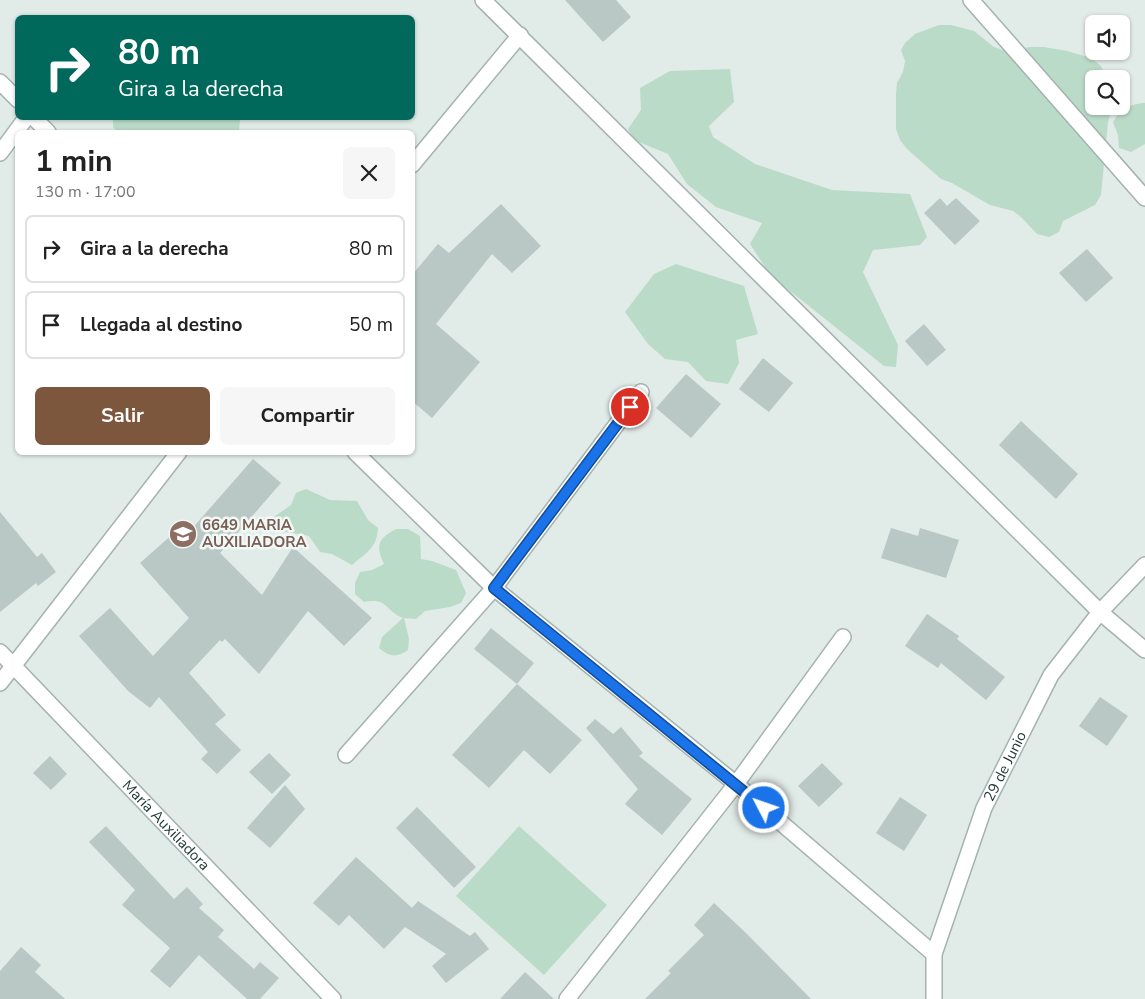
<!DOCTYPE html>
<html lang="es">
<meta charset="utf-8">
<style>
:root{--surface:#fff;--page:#f6f6f6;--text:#222;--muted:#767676;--line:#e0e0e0;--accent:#7d573d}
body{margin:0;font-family:"Nunito Sans",sans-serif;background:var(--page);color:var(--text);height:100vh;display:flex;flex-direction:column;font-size:19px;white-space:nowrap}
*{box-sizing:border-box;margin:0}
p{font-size:16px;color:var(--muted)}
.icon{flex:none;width:28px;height:28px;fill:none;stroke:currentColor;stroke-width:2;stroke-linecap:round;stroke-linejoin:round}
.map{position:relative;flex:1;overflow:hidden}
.side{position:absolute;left:15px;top:130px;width:400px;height:325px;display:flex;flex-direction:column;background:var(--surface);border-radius:8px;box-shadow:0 1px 4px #0004}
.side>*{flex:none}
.guide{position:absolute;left:15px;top:15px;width:400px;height:105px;border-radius:8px;box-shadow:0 1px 4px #0004;background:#00695c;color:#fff;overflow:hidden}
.tools{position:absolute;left:1085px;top:15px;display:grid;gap:10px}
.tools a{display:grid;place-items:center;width:45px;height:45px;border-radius:8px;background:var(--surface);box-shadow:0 1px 4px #0004;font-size:25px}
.pin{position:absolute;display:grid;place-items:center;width:42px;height:42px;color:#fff;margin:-21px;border:2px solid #fff;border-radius:50%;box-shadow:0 1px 5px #0007}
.me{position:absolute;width:55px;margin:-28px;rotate:311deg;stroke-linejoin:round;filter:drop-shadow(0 0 4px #0008)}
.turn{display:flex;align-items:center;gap:18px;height:105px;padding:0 20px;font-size:22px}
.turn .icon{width:65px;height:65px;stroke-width:2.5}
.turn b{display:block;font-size:35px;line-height:42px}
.round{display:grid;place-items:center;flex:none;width:52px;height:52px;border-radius:8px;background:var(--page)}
.summary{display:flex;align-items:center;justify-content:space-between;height:85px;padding:0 20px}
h1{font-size:30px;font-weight:700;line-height:38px}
.button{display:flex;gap:10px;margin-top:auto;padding:10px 20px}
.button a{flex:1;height:58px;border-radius:8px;background:var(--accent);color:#fff;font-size:20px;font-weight:700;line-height:58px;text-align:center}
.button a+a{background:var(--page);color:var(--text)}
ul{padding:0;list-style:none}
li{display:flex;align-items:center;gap:15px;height:68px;margin:0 10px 8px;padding:0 10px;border:2px solid var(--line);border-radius:8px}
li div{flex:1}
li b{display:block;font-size:19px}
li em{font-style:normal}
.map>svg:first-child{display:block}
.green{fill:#bbdbc9}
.building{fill:#b9c8c4}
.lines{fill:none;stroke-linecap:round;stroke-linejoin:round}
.minor-casing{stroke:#a4b3b0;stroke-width:18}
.minor{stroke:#fff;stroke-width:15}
.route-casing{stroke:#114b97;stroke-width:12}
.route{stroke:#1a73e8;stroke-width:9}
.labels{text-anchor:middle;stroke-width:5;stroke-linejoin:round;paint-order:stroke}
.education-label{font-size:15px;font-weight:bold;fill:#785e54;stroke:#f1f8f5;text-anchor:start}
.street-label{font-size:15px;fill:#223b38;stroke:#f1f8f5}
</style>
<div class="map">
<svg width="1145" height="999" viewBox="0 0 1145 999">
<rect width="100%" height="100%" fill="#e1ebe8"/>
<g class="green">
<path d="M939 25H951L974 31 994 47 1006 51 1030 47H1044L1067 51 1091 58 1101 66 1106 79H1094V106H1113L1108 122 1101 195 1095 205 1063 221 1059 232 1049 237 1037 234 1021 217 1013 211 990 205 952 183 941 179 907 149 900 140 896 129V94L897 83 903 72 905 61 901 50 905 43 915 34Z"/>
<path d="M730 69 734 102 709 126 713 137 755 164 832 190 910 194 927 237 920 245 873 250 863 272 898 345 896 367 884 366 770 275 750 244 762 223 716 207 687 184 668 154 634 140 628 129 641 110 640 88 670 71Z"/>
<path d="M1143 103H1145V144L1131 152 1119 148 1118 135 1113 122C1121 109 1128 105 1143 103Z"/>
<path d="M113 118H240L239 132H118L113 127Z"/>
<path d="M676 264 744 286 758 334 736 340 739 363 728 384 706 381 688 362 665 359 648 344 625 312 654 274Z"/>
<path d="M306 489 330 500 357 501 368 520 378 528C377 548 366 553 352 565L332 554 320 552 309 536 276 530 271 519 291 505 296 493Z"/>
<path d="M396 529H408L420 536 421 559 432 561 456 570 466 593 461 603 450 607 425 611 416 619 404 618 409 639 408 650C396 658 390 657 379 648L382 637 403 618C384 610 388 597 364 602L355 594V583L360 572 372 570 384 564C376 546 377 539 396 529Z"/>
<path d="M519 826 607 905 544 975 456 896Z"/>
</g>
<g class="building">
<path d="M565 0H616L631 17 603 42Z"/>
<path d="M940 198 947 206 956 198 980 221 955 245 924 213Z"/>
<path d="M501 204 541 246 512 273 492 254 436 324 480 362 432 418 412 401V275L438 244 449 253Z"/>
<path d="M1087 249 1113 278 1086 302 1059 273Z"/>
<path d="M924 324 946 350 927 366 905 341Z"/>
<path d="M763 358 793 383 769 412 739 389Z"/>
<path d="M686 374 721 404 691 438 656 408Z"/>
<path d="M1021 421 1078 474 1056 499 999 445Z"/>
<path d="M253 459 281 483 220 553 262 595 293 547 372 618 344 646 308 611 259 674 225 639 222 642 220 640 189 673 226 715 215 724 241 750 217 774 201 759 208 752 159 697 150 708 128 691 79 636 110 608 153 656 189 618 140 563 184 524 190 531Z"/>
<path d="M0 512 37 557 42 553 56 572 38 586 36 583 0 612Z"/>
<path d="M891 528 918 536 920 528 959 540 946 578 881 558Z"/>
<path d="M927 614 959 636 957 639 1005 677 986 700 941 663 938 668 905 646Z"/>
<path d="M491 628 534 663 517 684 474 649Z"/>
<path d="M517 684 582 740 550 774 524 750 489 788 452 755Z"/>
<path d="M1100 697 1128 716 1107 746 1079 726Z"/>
<path d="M595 719 613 734 621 727 643 753 639 756 692 799 662 835 625 804 638 789 586 728Z"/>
<path d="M269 753 291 775 272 794 249 772Z"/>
<path d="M50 756 67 774 51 790 33 773Z"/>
<path d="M822 763 843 784 819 807 798 786Z"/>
<path d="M285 785 305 809 270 848 247 828Z"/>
<path d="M900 797 927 815 904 851 876 833Z"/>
<path d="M417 807 476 867 454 888 396 828Z"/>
<path d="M106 826 174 899 187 887 203 904 199 908 224 930 218 937 254 969 260 962 279 978 260 999H247L199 955 170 988 150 971 170 948 122 905 135 890 89 842Z"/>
<path d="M356 857 412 908 418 901 470 936 475 932 489 949 446 983 432 966 446 954 405 927 384 949 349 915 339 926 313 903Z"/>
<path d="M714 903 746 933 811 999H645L671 973 668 971 704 935 694 925Z"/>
<path d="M21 947 41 965 35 972 65 999H0V971Z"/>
<path d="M525 972 554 999H500Z"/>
</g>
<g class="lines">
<defs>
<g id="minor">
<path d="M483 0 1100 612 1145 650"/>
<path d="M971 0 1145 198"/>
<path d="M0 82 18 100"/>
<path d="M34 118 48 132"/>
<path d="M0 153 26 118"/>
<path d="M412 165 520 35"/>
<path d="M355 452 494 588 736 784 934 954"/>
<path id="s1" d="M0 652 333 999"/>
<path d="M0 683 179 452"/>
<path d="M346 755 494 588 641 392"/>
<path d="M567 999 736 784 843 637"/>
<path id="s2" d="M934 999V954L984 808 1051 675 1100 612 1145 565"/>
</g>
</defs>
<use href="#minor" class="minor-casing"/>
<use href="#minor" class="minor"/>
</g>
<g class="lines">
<defs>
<path id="route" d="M630 407 494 588 764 808"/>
</defs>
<use href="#route" class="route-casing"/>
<use href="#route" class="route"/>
</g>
<defs>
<symbol id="school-disc" viewBox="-11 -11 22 22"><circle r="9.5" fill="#8d6e63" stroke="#f1f8f5"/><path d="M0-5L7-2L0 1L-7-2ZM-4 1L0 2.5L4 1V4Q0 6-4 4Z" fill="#fff"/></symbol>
</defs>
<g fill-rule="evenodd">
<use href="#school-disc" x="167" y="518" width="32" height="32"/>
</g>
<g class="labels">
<g class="education-label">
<text x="202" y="530">6649 MARIA<tspan x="202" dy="17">AUXILIADORA</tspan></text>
</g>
<g class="street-label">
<text dy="5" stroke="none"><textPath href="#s2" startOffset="246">29 de Junio</textPath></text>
<text dy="5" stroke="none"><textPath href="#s1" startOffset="240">María Auxiliadora</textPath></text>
</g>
</g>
</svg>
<div class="tools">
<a><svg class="icon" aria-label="sound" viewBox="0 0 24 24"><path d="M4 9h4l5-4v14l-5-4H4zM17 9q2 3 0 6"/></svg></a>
<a><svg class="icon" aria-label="search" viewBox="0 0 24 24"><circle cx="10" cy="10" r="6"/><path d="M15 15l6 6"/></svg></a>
</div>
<div class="pin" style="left:630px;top:407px;background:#d93025"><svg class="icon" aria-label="arrive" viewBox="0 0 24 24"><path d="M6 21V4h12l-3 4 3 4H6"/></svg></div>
<svg class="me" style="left:764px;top:808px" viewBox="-20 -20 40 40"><circle r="17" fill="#1a73e8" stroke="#fff" stroke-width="3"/><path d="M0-11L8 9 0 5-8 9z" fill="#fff"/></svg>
<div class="guide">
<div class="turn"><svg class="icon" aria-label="right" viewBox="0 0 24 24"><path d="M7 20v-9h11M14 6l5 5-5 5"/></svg><div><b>80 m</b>Gira a la derecha</div></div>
</div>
<section class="side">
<div class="summary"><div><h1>1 min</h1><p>130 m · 17:00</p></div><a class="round"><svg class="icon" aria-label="close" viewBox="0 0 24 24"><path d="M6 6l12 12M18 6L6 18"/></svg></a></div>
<ul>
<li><svg class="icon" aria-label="right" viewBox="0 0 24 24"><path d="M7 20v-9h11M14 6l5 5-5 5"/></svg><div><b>Gira a la derecha</b></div><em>80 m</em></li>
<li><svg class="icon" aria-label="arrive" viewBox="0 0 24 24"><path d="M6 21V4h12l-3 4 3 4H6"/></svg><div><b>Llegada al destino</b></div><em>50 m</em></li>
</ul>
<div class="button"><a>Salir</a><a>Compartir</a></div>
</section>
</div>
